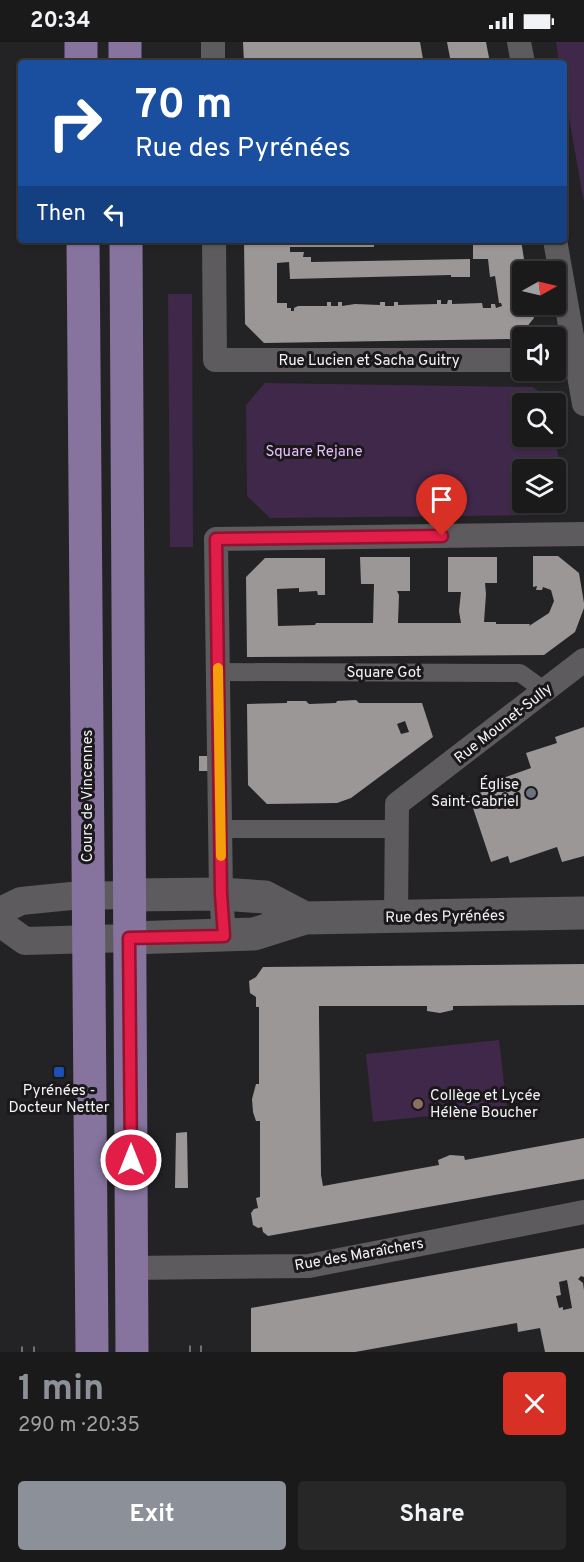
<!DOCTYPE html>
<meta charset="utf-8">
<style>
:root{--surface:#1a1a1b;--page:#272728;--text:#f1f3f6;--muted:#9fa1a3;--line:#38383a;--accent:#8c9099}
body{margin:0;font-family:Overpass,sans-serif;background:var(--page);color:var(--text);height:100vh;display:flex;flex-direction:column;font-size:22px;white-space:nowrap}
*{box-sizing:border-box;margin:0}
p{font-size:20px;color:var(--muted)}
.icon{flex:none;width:33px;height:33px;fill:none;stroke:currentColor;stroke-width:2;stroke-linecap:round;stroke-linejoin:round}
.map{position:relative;height:1310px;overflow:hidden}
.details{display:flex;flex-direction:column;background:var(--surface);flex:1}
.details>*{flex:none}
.guide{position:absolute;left:18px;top:18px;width:549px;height:183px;border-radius:6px;box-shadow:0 2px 4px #0004,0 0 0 2px var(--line);background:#1a4fa0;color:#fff;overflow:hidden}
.needle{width:39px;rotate:82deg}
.fabs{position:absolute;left:512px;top:219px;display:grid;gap:12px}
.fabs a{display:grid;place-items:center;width:54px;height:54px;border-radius:6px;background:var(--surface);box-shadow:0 2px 4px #0004,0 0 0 2px var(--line);font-size:30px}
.pin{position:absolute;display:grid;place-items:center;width:51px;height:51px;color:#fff;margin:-62px -26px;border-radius:50% 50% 50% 0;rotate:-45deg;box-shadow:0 0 6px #0007}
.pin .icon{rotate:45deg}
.me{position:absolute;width:66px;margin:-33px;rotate:0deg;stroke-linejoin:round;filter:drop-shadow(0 0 4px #0008)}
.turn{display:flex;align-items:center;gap:21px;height:126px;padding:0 18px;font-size:27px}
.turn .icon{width:78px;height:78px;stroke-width:2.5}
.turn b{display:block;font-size:42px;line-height:51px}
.then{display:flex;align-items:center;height:57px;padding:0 18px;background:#0003;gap:12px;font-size:22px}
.round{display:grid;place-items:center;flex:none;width:63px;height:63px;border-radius:6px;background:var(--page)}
.overview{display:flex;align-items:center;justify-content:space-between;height:102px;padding:0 18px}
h1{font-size:36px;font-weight:700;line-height:45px;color:var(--accent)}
.button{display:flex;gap:12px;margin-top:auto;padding:12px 18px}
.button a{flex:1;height:69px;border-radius:6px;background:var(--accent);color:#fff;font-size:24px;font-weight:700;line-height:69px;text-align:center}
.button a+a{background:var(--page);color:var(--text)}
.status{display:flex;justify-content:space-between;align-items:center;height:42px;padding:0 30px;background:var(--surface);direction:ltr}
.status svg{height:16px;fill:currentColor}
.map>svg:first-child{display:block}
.green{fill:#3f284a;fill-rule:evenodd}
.building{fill:#9b9796;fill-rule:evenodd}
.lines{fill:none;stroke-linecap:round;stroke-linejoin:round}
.pedestrian{stroke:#5d5b5e;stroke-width:18}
.minor{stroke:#5d5b5e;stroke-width:24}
.tertiary{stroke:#5d5b5e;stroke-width:28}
.secondary{stroke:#5d5b5e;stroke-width:33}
.primary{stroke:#86749f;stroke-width:33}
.tram{stroke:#8a898b;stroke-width:1.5}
.route-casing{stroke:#92132f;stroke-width:15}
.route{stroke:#e11d48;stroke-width:10}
.slow{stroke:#f59e0b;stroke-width:10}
.worship-dot{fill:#6b7280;stroke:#1a181a;stroke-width:2}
.transit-dot{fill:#1a4fb4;stroke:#1a181a;stroke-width:2}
.education-dot{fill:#8d6e63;stroke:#1a181a;stroke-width:2}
.labels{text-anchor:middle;stroke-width:6;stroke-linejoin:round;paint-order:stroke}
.street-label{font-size:15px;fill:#f4f3f5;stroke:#1a181a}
.park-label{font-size:15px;fill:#e9bffe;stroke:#1a181a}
.poi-label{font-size:15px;fill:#f4f3f5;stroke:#1a181a;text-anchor:end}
</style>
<div class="status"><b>20:34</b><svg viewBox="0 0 49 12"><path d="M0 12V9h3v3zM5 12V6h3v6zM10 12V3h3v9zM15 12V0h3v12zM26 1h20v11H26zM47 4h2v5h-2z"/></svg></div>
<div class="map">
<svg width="584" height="1310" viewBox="0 0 584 1310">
<rect width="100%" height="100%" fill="#232224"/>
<g class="green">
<path d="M556 0H584V161L564 47V21H559Z"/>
<path d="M168 252H192L193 505H170Z"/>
<path d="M265 341 533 345 548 357V361L522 362V394L555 395 565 453 549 473 270 476 247 454 246 363ZM522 428H555V460H522Z"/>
<path d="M499 998 507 1066 373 1080 366 1012Z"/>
</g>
<g class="building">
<path d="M243 0H420L423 17 370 19V21H244Z"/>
<path d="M447 0H486L490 21H451Z"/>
<path d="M244 198H374V205H290V210H304L303 215H311V220L470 217V235H451V233L290 237 289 220 277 221V261H287V266H291V269H294V266L298 264H327V260H331V264H338V260H342V264L355 262 380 263V260H385V264H394V260H398V263L437 262V258H441V262H447L448 258H452V262L482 261 483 266H491V262H495L496 266 502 264 501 261H499L495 234 490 235 488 217H473V198H521L526 230H522V262H532L534 276 517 297 264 301 245 282Z"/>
<path d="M533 514H558L579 531 584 561V566L575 590 544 613 247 615 246 535 265 516H325V553H318L317 549 299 550V546L277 547 278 584 315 583 316 581H373L374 542H361L360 515H410V549H397L399 553 398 581H461L459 569 461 550H448V515H497V541H485L486 552 484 580H496V582H530L529 584 549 571 554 559 551 548 543 545 542 548H536L537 544 533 545Z"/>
<path d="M356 658 359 661H422L433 695 351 756 337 761 267 762 248 743 247 662 287 661V659H306L309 662 336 661 337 659ZM405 679 409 690 401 692 397 682Z"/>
<path d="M584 685V814L562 820 557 805 510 821 508 814 491 820 469 754 486 749 484 743 531 726 526 711 557 701 555 695Z"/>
<rect x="199" y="714" width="9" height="15"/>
<path d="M584 922V963L453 964V968L440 971 427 969V964H319V975L321 1133 323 1144 439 1123 438 1118 450 1113 464 1114 465 1118 584 1096V1137L268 1194 263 1190 262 1185 258 1186 253 1183 251 1171 254 1167 258 1166 256 1156 260 1155V1079H256L253 1070 252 1057 256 1042H259V965H256V955L250 951 249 939 256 935 263 925Z"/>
<path d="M187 1090 188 1146H175L176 1091Z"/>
<path d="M584 1206V1235L581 1234 578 1237 583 1241 584 1248V1310H545L540 1286 518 1290 517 1281 355 1310H251V1266ZM567 1238 572 1266 563 1268V1265L559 1266 556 1254 561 1253 559 1240Z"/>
</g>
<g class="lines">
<g class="pedestrian">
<path d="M218 630 520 631 545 649"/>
<path d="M220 787H396"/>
</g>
<g class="minor">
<path d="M213 0V21"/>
<path d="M519 0 523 21"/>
<path d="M214 198 215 318H522"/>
<path d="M555 198 584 362"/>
<path d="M555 318H576"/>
<path d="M396 875 397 762 584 618"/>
<path d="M224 894 221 852 216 497 584 492"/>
<path d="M131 1226 309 1224 584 1170"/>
</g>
<g class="tertiary">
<path d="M0 869 21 859 71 854 129 853"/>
<path d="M0 881 25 899 129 896"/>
</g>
<g class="secondary">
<path d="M129 853 221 852 265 855 305 876"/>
<path d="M129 896 254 892 305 876 584 871"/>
</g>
<g class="primary">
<path d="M81 0V21"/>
<path d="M125 0V21"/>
<path d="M83 198 92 1310"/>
<path d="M126 198 132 1310"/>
</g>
<g class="tram">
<path d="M201 1304V1310"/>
<path d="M22 1305V1310"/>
<path d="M34 1305V1310"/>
<path d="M190 1310V1304"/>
</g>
</g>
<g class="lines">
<defs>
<path id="route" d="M131 1118 129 896 224 894 221 852 216 497 442 494"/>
</defs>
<use href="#route" class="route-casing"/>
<use href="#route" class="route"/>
<path class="slow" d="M218 626 221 814"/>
</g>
<circle class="worship-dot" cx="531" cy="751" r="6"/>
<rect class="transit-dot" x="53" y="1024" width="12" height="12" rx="3"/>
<circle class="education-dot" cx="418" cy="1062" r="6"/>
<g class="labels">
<g class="street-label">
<text x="369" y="323">Rue Lucien et Sacha Guitry</text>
<text x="384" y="635">Square Got</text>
<text transform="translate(503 681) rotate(-38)" y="5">Rue Mounet-Sully</text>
<text transform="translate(87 754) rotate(-90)" y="5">Cours de Vincennes</text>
<text transform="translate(445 874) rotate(-1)" y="5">Rue des Pyrénées</text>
<text transform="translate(359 1212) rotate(-10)" y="5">Rue des Maraîchers</text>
</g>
<g class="park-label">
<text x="314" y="414">Square Rejane</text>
</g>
<g class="poi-label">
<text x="519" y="747">Église<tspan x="519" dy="17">Saint-Gabriel</tspan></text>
<text x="59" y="1053" text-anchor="middle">Pyrénées -<tspan x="59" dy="17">Docteur Netter</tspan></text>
<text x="430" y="1058" text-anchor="start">Collège et Lycée<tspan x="430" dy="17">Hélène Boucher</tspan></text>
</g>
</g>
</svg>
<div class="fabs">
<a><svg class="needle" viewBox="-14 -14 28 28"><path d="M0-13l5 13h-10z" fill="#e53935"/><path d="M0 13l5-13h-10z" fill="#9fa1a3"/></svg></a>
<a><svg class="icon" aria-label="sound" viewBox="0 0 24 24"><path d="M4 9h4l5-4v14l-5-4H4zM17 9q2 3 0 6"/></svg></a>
<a><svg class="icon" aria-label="search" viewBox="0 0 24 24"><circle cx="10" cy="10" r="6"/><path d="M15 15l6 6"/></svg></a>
<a><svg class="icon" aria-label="layers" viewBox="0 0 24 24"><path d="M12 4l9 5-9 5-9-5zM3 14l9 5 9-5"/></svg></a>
</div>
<div class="pin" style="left:442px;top:494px;background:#d93025"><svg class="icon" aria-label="arrive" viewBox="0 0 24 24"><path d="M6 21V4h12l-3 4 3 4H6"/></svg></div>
<svg class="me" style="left:131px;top:1118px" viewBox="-20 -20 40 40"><circle r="17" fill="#e11d48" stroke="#fff" stroke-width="3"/><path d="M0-11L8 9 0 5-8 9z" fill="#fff"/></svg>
<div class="guide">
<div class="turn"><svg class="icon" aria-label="right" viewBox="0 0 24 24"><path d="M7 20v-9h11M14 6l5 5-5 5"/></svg><div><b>70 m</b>Rue des Pyrénées</div></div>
<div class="then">Then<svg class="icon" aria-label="left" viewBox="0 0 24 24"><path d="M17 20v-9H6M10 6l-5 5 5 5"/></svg></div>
</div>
</div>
<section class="details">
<div class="overview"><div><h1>1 min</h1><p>290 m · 20:35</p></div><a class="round" style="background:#d93025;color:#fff"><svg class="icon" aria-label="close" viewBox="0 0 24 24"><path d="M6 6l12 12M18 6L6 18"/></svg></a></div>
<div class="button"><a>Exit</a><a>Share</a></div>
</section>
